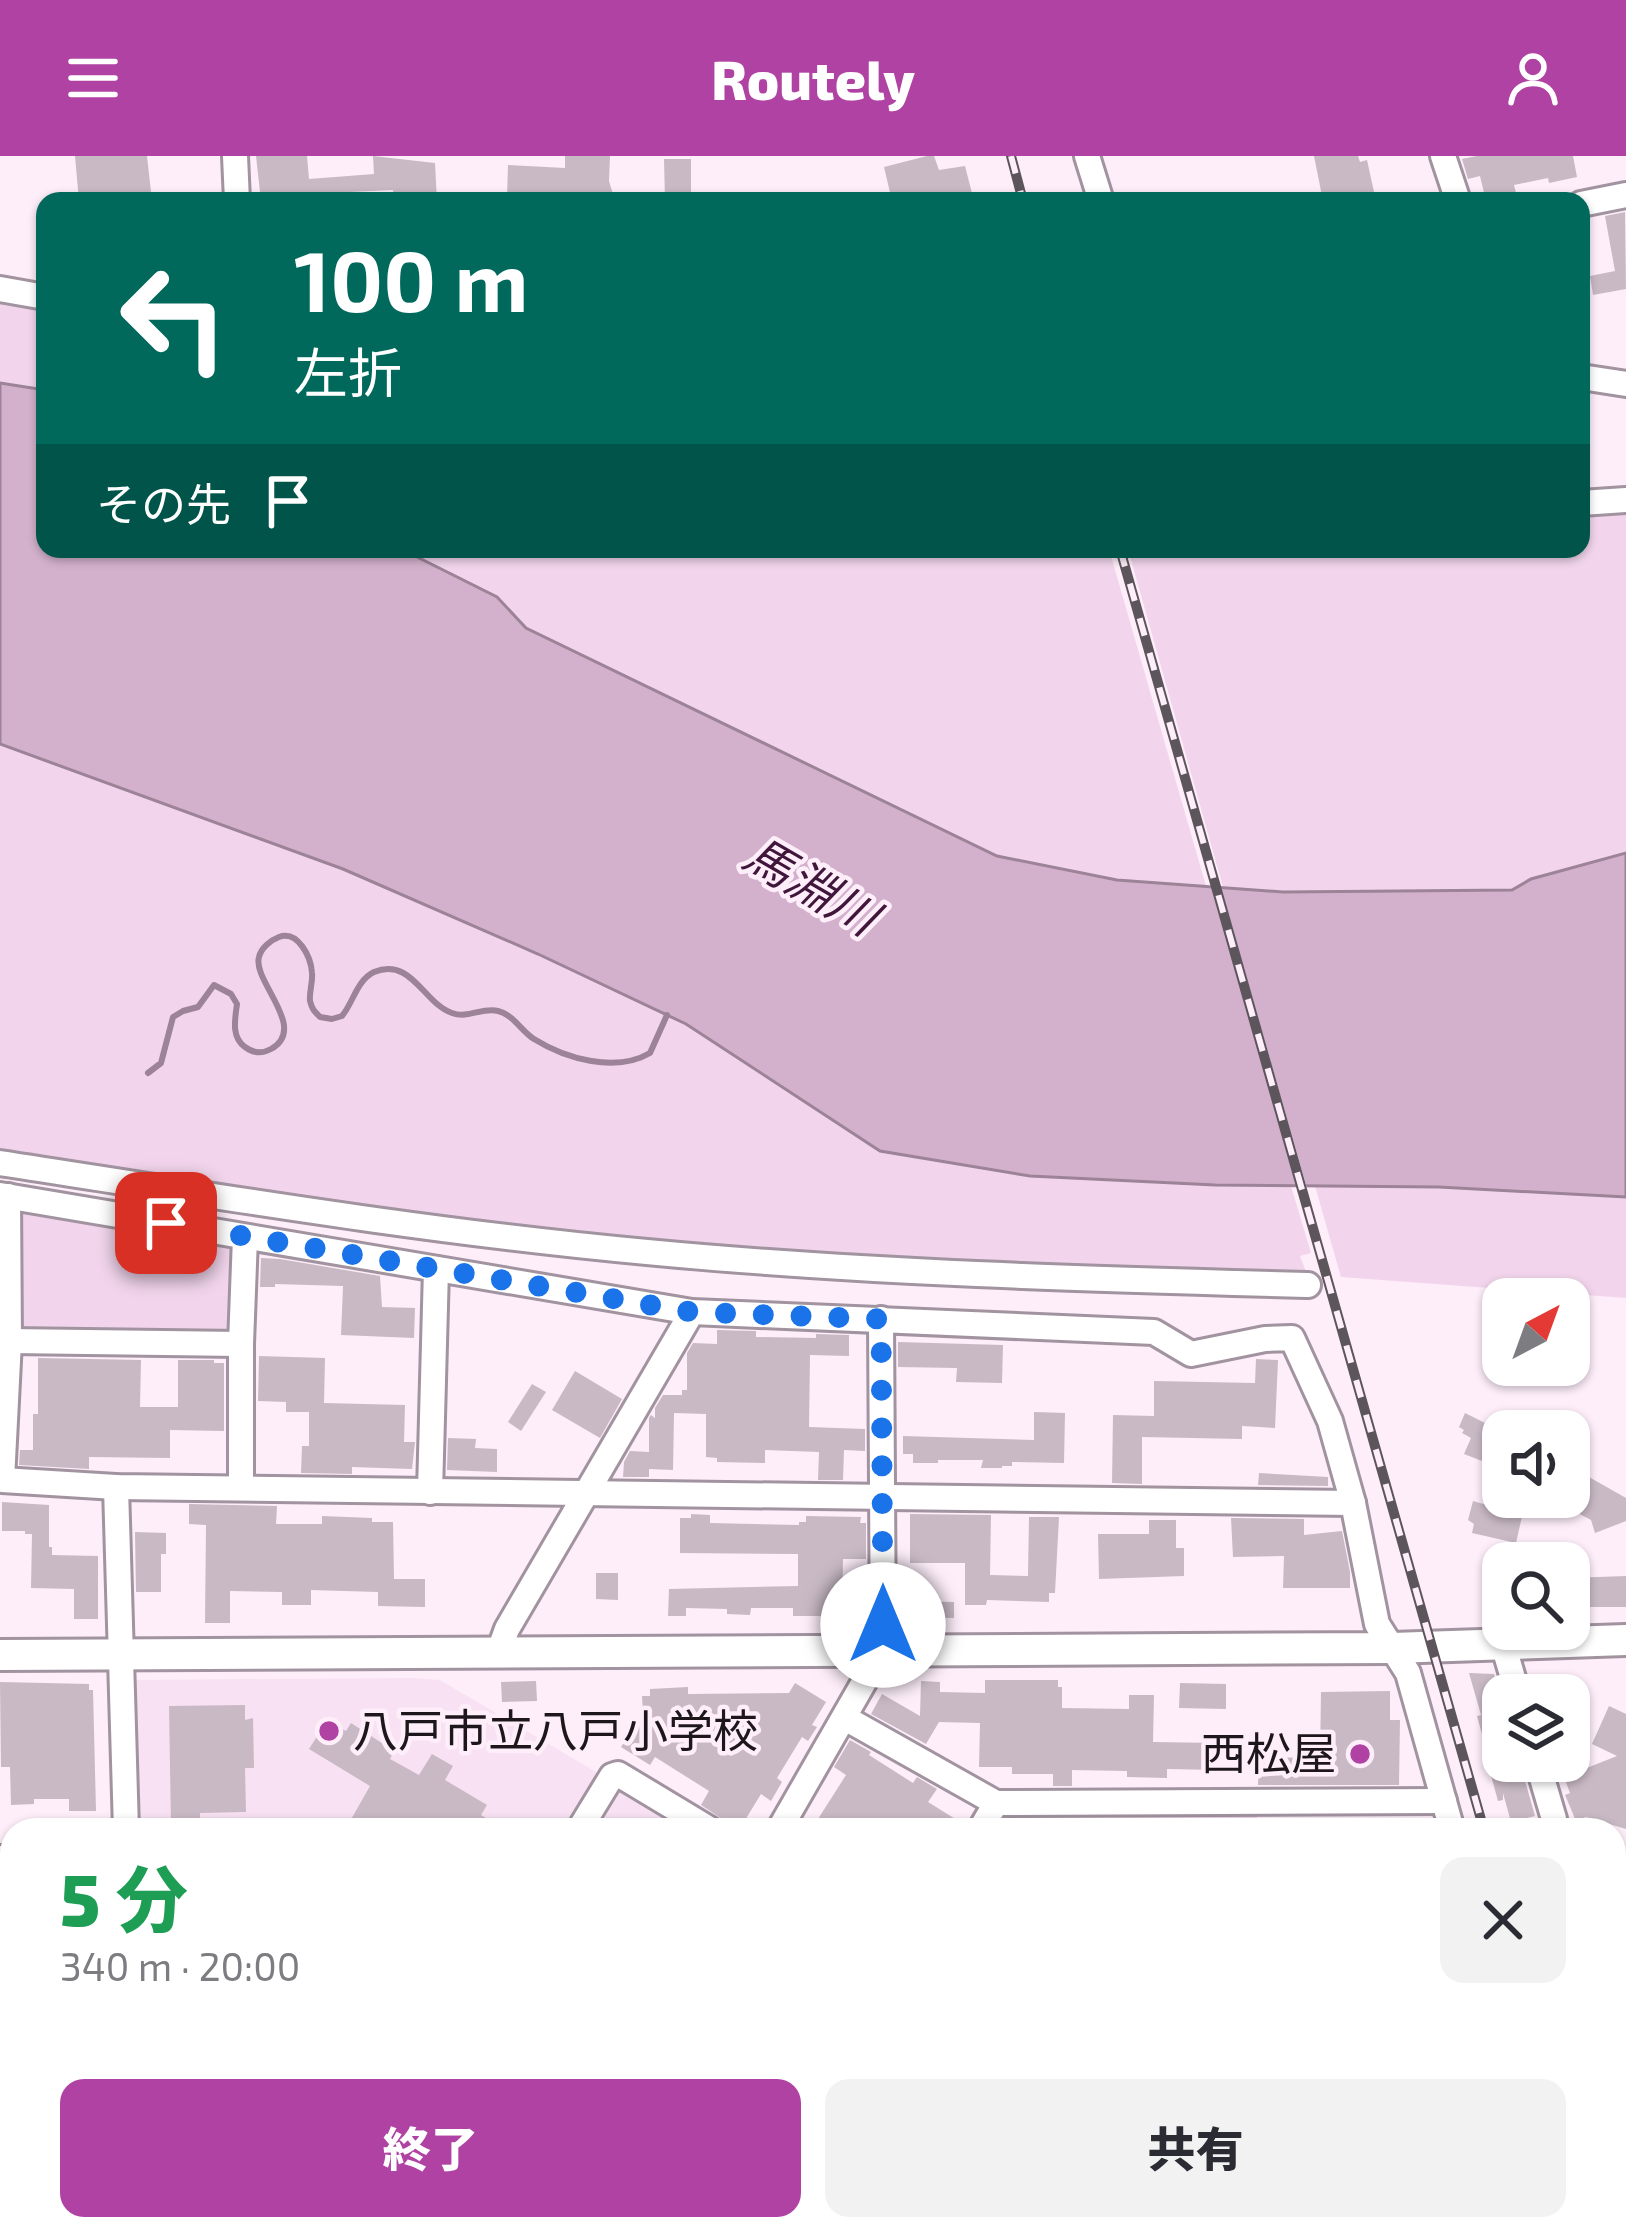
<!DOCTYPE html>
<html lang="ja">
<meta charset="utf-8">
<style>
:root{--surface:#fff;--page:#f2f2f3;--text:#2b2b33;--muted:#7c7c81;--accent:#af42a2}
body{margin:0;font-family:"Exo 2","Noto Sans JP",sans-serif;background:var(--page);color:var(--text);height:100vh;display:flex;flex-direction:column;font-size:45px;white-space:nowrap}
*{box-sizing:border-box;margin:0}
p{font-size:39px;color:var(--muted)}
.icon{flex:none;width:66px;height:66px;fill:none;stroke:currentColor;stroke-width:2;stroke-linecap:round;stroke-linejoin:round}
.map{position:relative;flex:1;overflow:hidden}
.details{position:absolute;left:0px;top:1662px;width:1626px;height:423px;display:flex;flex-direction:column;background:var(--surface);border-radius:36px 36px 0 0;box-shadow:0 3px 9px #0004}
.details>*{flex:none}
.top-card{position:absolute;left:36px;top:36px;width:1554px;height:366px;border-radius:24px;box-shadow:0 3px 9px #0004;background:#00695c;color:#fff;overflow:hidden}
.needle{width:78px;rotate:41deg}
.tools{position:absolute;left:1482px;top:1122px;display:grid;gap:24px}
.tools a{display:grid;place-items:center;width:108px;height:108px;border-radius:24px;background:var(--surface);box-shadow:0 3px 9px #0004;font-size:60px}
.pin{position:absolute;display:grid;place-items:center;width:102px;height:102px;color:#fff;margin:-51px;border-radius:24px;box-shadow:0 6px 18px #0006}
.me{position:absolute;width:132px;margin:-66px;rotate:0deg;stroke-linejoin:round;filter:drop-shadow(0 0 9px #0008)}
.turn{display:flex;align-items:center;gap:42px;height:252px;padding:0 60px;font-size:54px}
.turn .icon{width:156px;height:156px;stroke-width:2.5}
.turn b{display:block;font-size:84px;line-height:102px}
.then{display:flex;align-items:center;height:114px;padding:0 60px;background:#0003;gap:24px;font-size:45px}
.round{display:grid;place-items:center;flex:none;width:126px;height:126px;border-radius:24px;background:var(--page)}
.head{display:flex;align-items:center;justify-content:space-between;height:204px;padding:0 60px}
h1{font-size:72px;font-weight:800;line-height:90px;color:#1e9e55}
.cta{display:flex;gap:24px;margin-top:auto;padding:24px 60px}
.cta a{flex:1;height:138px;border-radius:24px;background:var(--accent);color:#fff;font-size:48px;font-weight:800;line-height:138px;text-align:center}
.cta a+a{background:var(--page);color:var(--text)}
header{display:flex;justify-content:space-between;align-items:center;height:156px;padding:0 60px;background:var(--accent);color:#fff;font-size:54px;font-weight:800}
.map>svg:first-child{display:block}
.built{fill:#f7e1f3}
.green{fill:#f2d5ec}
.water{fill:#d3b1cc;stroke:#9c8397;stroke-width:3}
.pier{fill:#fdeefa}
.lines{fill:none;stroke-linecap:round;stroke-linejoin:round}
.stream{stroke:#9c8397;stroke-width:6}
.building{fill:#c8b9c5}
.minor-casing{stroke:#a1939f;stroke-width:30}
.tertiary-casing{stroke:#a1939f;stroke-width:36}
.minor{stroke:#fff;stroke-width:24}
.tertiary{stroke:#fff;stroke-width:30}
.rail-casing{stroke:#5d555c;stroke-width:10}
.rail{stroke:#fdeefa;stroke-width:6;stroke-dasharray:18;stroke-linecap:butt}
.route{stroke:#1a73e8;stroke-width:21;stroke-dasharray:0 37.8}
.poi-dot{fill:#af42a2;stroke:#fdeefa;stroke-width:4.5}
.labels{text-anchor:middle;stroke-width:9;stroke-linejoin:round;paint-order:stroke}
.poi-label{font-size:45px;fill:#1d171c;stroke:#fdeefa;text-anchor:start}
.water-label{font-size:48px;font-style:italic;fill:#40163b;stroke:#fdeefa}
</style>
<header><svg class="icon" aria-label="menu" viewBox="0 0 24 24"><path d="M4 6h16M4 12h16M4 18h16"/></svg>Routely<svg class="icon" aria-label="person" viewBox="0 0 24 24"><circle cx="12" cy="8" r="4"/><path d="M4 21q1-7 8-7t8 7"/></svg></header>
<div class="map">
<svg width="1626" height="2084" viewBox="0 0 1626 2084">
<rect width="100%" height="100%" fill="#fdeefa"/>
<g class="built">
<path d="M412 1522 440 1524 601 1619 568 1674H135L133 1524Z"/>
<path d="M624 1632 696 1674H590L613 1635Z"/>
<path d="M189 2073H329L322 2084H207Z"/>
</g>
<g class="green">
<path d="M0 142 45 150V234L0 227Z"/>
<path d="M1626 353V697L1531 723 1513 734 1283 736 1223 731 1128 393H1581V356Z"/>
<path d="M401 393H1109L1206 730 1117 724 997 700 526 472 497 441Z"/>
<path d="M0 588 343 713 538 798 686 868 880 995 1030 1020 1291 1030 1311 1097 1300 1100 1308 1121C1069 1113 830 1107 593 1081 394 1059 197 1028 0 996Z"/>
<path d="M1315 1030 1439 1031 1626 1041V1142L1341 1121Z"/>
<path d="M28 1052 229 1084 238 1093 235 1172 225 1179 28 1176 18 1168 21 1056Z"/>
<path d="M1250 1653 1257 1658 1258 1674H990L1006 1655Z"/>
<path d="M625 2073H917L910 2084H644Z"/>
</g>
<path class="water" d="M0 227 45 234V393H401L497 441 526 472 997 700 1117 724 1283 736 1512 734 1531 723 1626 697V1041L1439 1031 1215 1029 1030 1020 880 995 686 868 538 798 343 713 0 588Z"/>
<path class="pier" d="M1211 725H1219L1308 1036H1300Z"/>
<g class="lines">
<path class="stream" d="M148 917 161 907 173 861 183 855 198 851 214 829 231 838 237 848C235 863 231 881 245 891 253 897 262 898 271 893 309 872 252 825 259 801 261 792 271 784 279 781 298 774 311 801 312 817 313 826 309 836 310 845 312 853 314 855 320 861L332 863 342 860C353 847 357 824 374 816 412 801 423 847 452 857 468 863 482 851 498 855 514 859 521 875 534 883 566 903 616 917 650 897L667 859"/>
</g>
<g class="building">
<path d="M75 0H147L152 45H79Z"/>
<path d="M256 0H307L309 23 374 18 373 0 435 7 437 45H394L393 34 350 36 351 45H261Z"/>
<path d="M565 0H610L609 25 615 45 507 43 508 9 565 12Z"/>
<path d="M927 0H934L939 14 965 10 974 45H892L884 11Z"/>
<path d="M1314 0H1358L1360 6 1367 4 1376 45H1323Z"/>
<path d="M1477 0H1573L1577 21 1549 27 1548 22 1514 29 1518 45H1486L1480 20 1468 23 1462 3Z"/>
<path d="M664 3H691V45H665Z"/>
<path d="M1625 56 1626 133 1593 139 1590 120 1615 115 1605 60Z"/>
<path d="M261 1102 280 1103 380 1120 382 1151 415 1152 414 1182 341 1179 343 1130 275 1128V1131H260Z"/>
<path d="M717 1174 756 1175V1181L816 1182V1178L849 1179V1200L810 1199 809 1271 865 1273V1295L844 1294 843 1324H818L819 1296 765 1294V1307L717 1306V1302L706 1301V1258L674 1257 673 1314 649 1313V1321H623L624 1306 630 1295 649 1296V1262L651 1259 655 1262V1252L663 1239H682V1234H687V1197L693 1187 717 1188Z"/>
<path d="M898 1186 1003 1189 1002 1227 956 1226 957 1212 898 1211Z"/>
<path d="M259 1200 325 1202 324 1247 405 1249 404 1286H415L412 1313 352 1311V1318L301 1317 302 1290H309V1256H286V1246L258 1245Z"/>
<path d="M38 1202 141 1204 140 1251H178V1204H214V1207H224V1275L170 1274V1302L89 1301V1313L19 1309 20 1294H33V1258H38Z"/>
<path d="M1256 1203 1278 1204 1275 1272 1242 1270V1283L1142 1281V1328L1112 1327 1113 1259 1154 1260V1225L1255 1227Z"/>
<path d="M575 1215 622 1243 600 1282 552 1254Z"/>
<path d="M532 1228 546 1236 521 1275 508 1266Z"/>
<path d="M1034 1256 1065 1257 1064 1307 1012 1306V1310H1002V1312H981L983 1304H938V1307H913V1298H903V1280L1034 1284Z"/>
<path d="M1465 1257 1497 1273 1482 1305 1464 1298 1471 1282 1462 1277 1464 1274 1459 1271Z"/>
<path d="M448 1282 476 1283 475 1292 497 1293V1316L447 1314Z"/>
<path d="M1259 1317 1328 1321V1330L1258 1329Z"/>
<path d="M1589 1321 1626 1342V1365L1595 1377 1591 1364 1572 1354Z"/>
<path d="M1473 1345 1501 1353 1502 1350 1523 1356 1516 1387 1472 1377 1474 1368 1468 1364Z"/>
<path d="M2 1346 49 1349V1391H52V1399L98 1400V1463H74V1433L31 1432 32 1378H25V1375H2Z"/>
<path d="M189 1348 277 1350 276 1368H322V1360L372 1362V1366H393L394 1423H425V1451L378 1450V1436L311 1434V1449H282V1436L230 1435V1467H205L206 1369 189 1368Z"/>
<path d="M691 1358 710 1359V1367L799 1369V1366H806V1360L861 1361 860 1367H866V1403H843L842 1454H831V1460H793V1452H751L750 1459 727 1458V1453L686 1452V1460H668L669 1433 798 1430V1398L680 1397V1362H691Z"/>
<path d="M910 1358 991 1359 990 1419 1028 1420 1029 1361H1059L1055 1437H1049V1446L987 1444 986 1449H965V1407H910Z"/>
<path d="M1231 1362 1304 1363V1379L1342 1375 1350 1416V1432H1283L1284 1400 1233 1401Z"/>
<path d="M1149 1364H1176V1392H1184V1420L1099 1423 1098 1378H1149Z"/>
<path d="M135 1376 166 1377V1398H161V1436H136Z"/>
<path d="M1499 1388 1503 1389V1444L1485 1435Z"/>
<path d="M596 1417H618V1444L596 1443Z"/>
<path d="M1626 1420V1451H1569V1422Z"/>
<path d="M899 1445 954 1446V1462L899 1461Z"/>
<path d="M1469 1517 1494 1518 1501 1548 1497 1549 1503 1572V1605H1515L1518 1615 1522 1614 1535 1660 1511 1666 1503 1637V1644L1498 1645 1484 1594 1486 1593 1477 1560 1481 1559Z"/>
<path d="M985 1524H1058V1531H1062V1552L1129 1553V1539H1154L1153 1586 1219 1587 1218 1614 1167 1613V1622L1127 1621V1615L1072 1614V1630H1053V1618H1012V1611H979L980 1567 939 1566 926 1588 871 1558 882 1538 920 1560 921 1525 940 1526V1536L985 1537Z"/>
<path d="M536 1525 537 1545 502 1546 501 1526Z"/>
<path d="M0 1526 89 1528V1534H93L96 1655H69V1643H34V1648L11 1649 10 1611H1Z"/>
<path d="M795 1527 826 1546 812 1569 817 1571 808 1585 802 1581 777 1622 782 1626 771 1645 761 1638 739 1674 701 1649 709 1635 655 1601 650 1609 621 1591 643 1557 642 1540H650V1533L688 1531V1538L789 1537Z"/>
<path d="M1180 1527 1226 1528V1553L1179 1552Z"/>
<path d="M1390 1535V1564H1400L1399 1629H1258L1259 1601 1320 1602 1321 1536Z"/>
<path d="M245 1549V1564L253 1562 254 1612H245L246 1656 200 1657V1669H171L169 1550Z"/>
<path d="M1609 1550 1626 1558V1673L1586 1661 1576 1665 1565 1639 1570 1637 1564 1621 1617 1600 1592 1588Z"/>
<path d="M327 1565 346 1575 351 1567 394 1595 390 1603 419 1619 432 1598 453 1610 445 1624 487 1649 481 1659 507 1674H345L370 1630 309 1593Z"/>
<path d="M850 1584 871 1596 869 1599 913 1627 917 1621 937 1633 928 1646 965 1669 964 1674H811L846 1619 834 1611Z"/>
<path d="M1293 1662H1380L1381 1674H1294Z"/>
</g>
<g class="lines">
<defs>
<g id="minor">
<path d="M235 0 237 45"/>
<path d="M1087 0 1101 45"/>
<path d="M1443 0 1458 45"/>
<path d="M1581 48 1626 39"/>
<path d="M0 133 45 141"/>
<path d="M1581 221 1626 228"/>
<path d="M1581 347 1626 344"/>
<path d="M0 1007C215 1040 430 1076 647 1096 867 1117 1088 1123 1308 1129"/>
<path d="M0 1039 692 1156 1154 1176 1191 1198 1265 1183 1292 1182 1330 1265 1353 1347 1377 1468 1408 1517 1452 1674"/>
<path d="M8 1040 9 1185 2 1324 116 1331 1353 1347"/>
<path d="M9 1185 241 1188"/>
<path d="M116 1331 126 1674"/>
<path d="M241 1331V1188L245 1081"/>
<path d="M430 1336 436 1113"/>
<path d="M1503 1488 1518 1539"/>
<path d="M499 1495 507 1473 692 1156"/>
<path d="M845 1562 996 1647 1444 1645"/>
<path d="M1537 1605 1554 1663 1551 1674"/>
<path d="M579 1674 612 1620 618 1618 711 1674"/>
<path d="M779 1674 883 1493 881 1163"/>
<path d="M980 1674 996 1647"/>
<path d="M1614 1782 1626 1783"/>
<path d="M1614 2064 1620 2084"/>
<path d="M175 2073 193 2084"/>
<path d="M590 2073 609 2084"/>
<path d="M1047 2073 1066 2084"/>
<path d="M1398 2073 1417 2084"/>
<path d="M1566 2073 1569 2084"/>
<path d="M332 2084 338 2073"/>
<path d="M948 2084 954 2073"/>
<path d="M1356 2084 1363 2073"/>
</g>
<g id="tertiary">
<path d="M0 1499 1392 1492 1626 1484"/>
<path d="M0 1705 12 1760"/>
<path d="M38 2084 41 2073"/>
</g>
</defs>
<use href="#minor" class="minor-casing"/>
<use href="#tertiary" class="tertiary-casing"/>
<use href="#minor" class="minor"/>
<use href="#tertiary" class="tertiary"/>
<defs>
<g id="rail">
<path d="M1011 0 1023 45"/>
<path d="M1120 393 1484 1674"/>
<path d="M1596 2073 1599 2084"/>
</g>
</defs>
<use href="#rail" class="rail-casing"/>
<use href="#rail" class="rail"/>
</g>
<g class="lines">
<path class="route" d="M166 1067 692 1156 881 1163 883 1469"/>
</g>
<g class="poi-dot">
<circle cx="329" cy="1575" r="12"/>
<circle cx="1360" cy="1598" r="12"/>
</g>
<g class="labels">
<g class="poi-label">
<text x="353" y="1591">八戸市立八戸小学校</text>
<text x="1336" y="1614" text-anchor="end">西松屋</text>
</g>
<g class="water-label">
<text transform="translate(811 730) rotate(30)" y="17">馬淵川</text>
</g>
</g>
</svg>
<div class="tools">
<a><svg class="needle" viewBox="-14 -14 28 28"><path d="M0-13l5 13h-10z" fill="#e53935"/><path d="M0 13l5-13h-10z" fill="#7c7c81"/></svg></a>
<a><svg class="icon" aria-label="sound" viewBox="0 0 24 24"><path d="M4 9h4l5-4v14l-5-4H4zM17 9q2 3 0 6"/></svg></a>
<a><svg class="icon" aria-label="search" viewBox="0 0 24 24"><circle cx="10" cy="10" r="6"/><path d="M15 15l6 6"/></svg></a>
<a><svg class="icon" aria-label="layers" viewBox="0 0 24 24"><path d="M12 4l9 5-9 5-9-5zM3 14l9 5 9-5"/></svg></a>
</div>
<div class="pin" style="left:166px;top:1067px;background:#d93025"><svg class="icon" aria-label="arrive" viewBox="0 0 24 24"><path d="M6 21V4h12l-3 4 3 4H6"/></svg></div>
<svg class="me" style="left:883px;top:1469px" viewBox="-20 -20 40 40"><circle r="19" fill="#fff"/><path d="M0-13L10 11 0 6-10 11z" fill="#1a73e8"/></svg>
<div class="top-card">
<div class="turn"><svg class="icon" aria-label="left" viewBox="0 0 24 24"><path d="M17 20v-9H6M10 6l-5 5 5 5"/></svg><div><b>100 m</b>左折</div></div>
<div class="then">その先<svg class="icon" aria-label="arrive" viewBox="0 0 24 24"><path d="M6 21V4h12l-3 4 3 4H6"/></svg></div>
</div>
<section class="details">
<div class="head"><div><h1>5 分</h1><p>340 m · 20:00</p></div><a class="round"><svg class="icon" aria-label="close" viewBox="0 0 24 24"><path d="M6 6l12 12M18 6L6 18"/></svg></a></div>
<div class="cta"><a>終了</a><a>共有</a></div>
</section>
</div>
